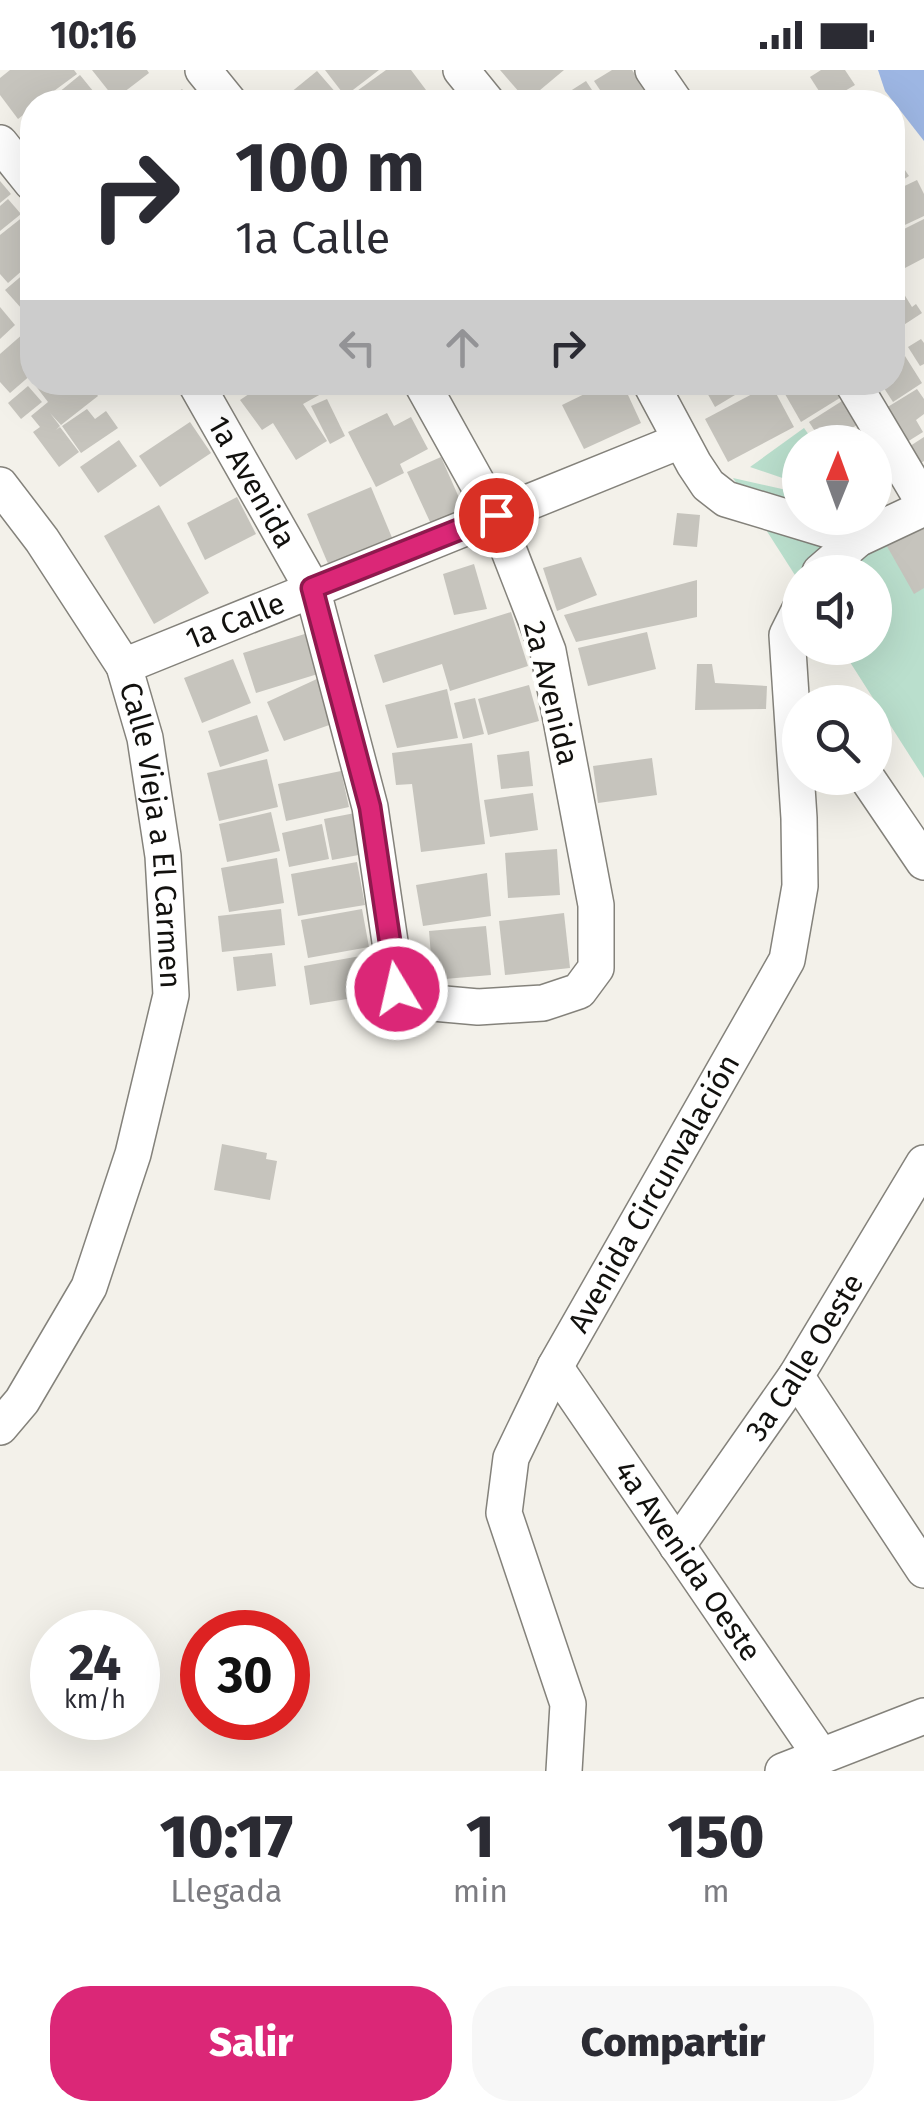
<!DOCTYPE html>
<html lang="es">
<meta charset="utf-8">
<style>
:root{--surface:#fff;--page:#f7f7f7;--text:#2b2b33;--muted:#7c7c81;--accent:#db2777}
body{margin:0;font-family:"Fira Sans",sans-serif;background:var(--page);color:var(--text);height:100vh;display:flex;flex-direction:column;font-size:38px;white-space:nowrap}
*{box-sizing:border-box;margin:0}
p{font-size:32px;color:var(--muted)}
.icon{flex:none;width:55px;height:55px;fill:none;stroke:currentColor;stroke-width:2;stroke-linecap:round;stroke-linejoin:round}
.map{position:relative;height:1701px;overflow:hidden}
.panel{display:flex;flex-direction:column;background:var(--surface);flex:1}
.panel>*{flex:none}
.guide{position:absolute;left:20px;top:20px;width:885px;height:305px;border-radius:40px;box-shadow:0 10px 40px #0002;background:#fff;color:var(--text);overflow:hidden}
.needle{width:65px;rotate:1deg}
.tools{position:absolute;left:782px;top:355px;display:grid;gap:20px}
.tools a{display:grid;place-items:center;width:110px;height:110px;border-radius:50%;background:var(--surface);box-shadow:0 10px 40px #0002;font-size:50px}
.speed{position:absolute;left:30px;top:1540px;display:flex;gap:20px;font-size:50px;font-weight:700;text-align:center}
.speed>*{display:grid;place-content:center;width:130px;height:130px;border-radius:50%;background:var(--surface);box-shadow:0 10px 40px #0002;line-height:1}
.speed small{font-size:25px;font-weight:400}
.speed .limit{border:15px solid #d22;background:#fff;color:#111}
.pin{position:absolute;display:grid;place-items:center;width:85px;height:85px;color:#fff;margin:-42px;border:5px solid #fff;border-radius:50%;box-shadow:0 2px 10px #0007}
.me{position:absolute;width:110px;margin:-55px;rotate:351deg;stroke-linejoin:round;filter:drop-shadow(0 0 8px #0008)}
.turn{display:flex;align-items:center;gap:35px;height:210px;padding:0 50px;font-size:45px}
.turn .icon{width:130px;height:130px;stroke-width:2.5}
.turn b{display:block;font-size:70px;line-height:85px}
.lanes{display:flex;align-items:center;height:95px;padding:0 50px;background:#0003;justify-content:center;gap:50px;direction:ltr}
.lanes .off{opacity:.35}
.eta{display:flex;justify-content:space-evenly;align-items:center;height:170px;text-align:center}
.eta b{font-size:60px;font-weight:800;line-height:70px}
.button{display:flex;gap:20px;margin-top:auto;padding:20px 50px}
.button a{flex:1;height:115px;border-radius:40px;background:var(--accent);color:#fff;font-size:40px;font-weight:800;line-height:115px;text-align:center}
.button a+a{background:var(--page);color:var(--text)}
.status{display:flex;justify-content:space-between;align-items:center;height:70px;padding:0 50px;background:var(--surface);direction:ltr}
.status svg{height:28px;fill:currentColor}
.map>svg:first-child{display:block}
.green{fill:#badfcd}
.water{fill:#9db6e3}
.building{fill:#c6c4bd}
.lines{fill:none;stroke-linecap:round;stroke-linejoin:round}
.minor-casing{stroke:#84827b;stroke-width:38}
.minor{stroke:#fff;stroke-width:35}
.route-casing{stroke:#8e194d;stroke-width:25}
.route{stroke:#db2777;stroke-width:18}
.labels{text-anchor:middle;stroke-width:9;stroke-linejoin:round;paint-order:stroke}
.street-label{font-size:30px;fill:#12110e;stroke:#fffffd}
</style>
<div class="status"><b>10:16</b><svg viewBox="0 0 49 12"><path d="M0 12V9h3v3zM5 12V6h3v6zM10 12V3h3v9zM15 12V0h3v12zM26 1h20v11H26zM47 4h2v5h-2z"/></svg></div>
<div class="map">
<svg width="924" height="1701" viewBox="0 0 924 1701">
<rect width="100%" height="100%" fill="#f3f1ea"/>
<g class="green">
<path d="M804 358 814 372H800V414L750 397Z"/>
<path d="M733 408 800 423V448H875V440L885 442 924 427V708L841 578H875V502H800V513Z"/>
</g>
<path class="water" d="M878 0H924V71L885 21Z"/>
<g class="building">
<path d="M10 0H74L77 4 39 32H32V38L18 49 0 25V8Z"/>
<path d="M92 0H147L149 3 115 29Z"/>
<path d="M325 0H379L345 26Z"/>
<path d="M386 0H411L429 24 418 32H354L350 26Z"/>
<path d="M500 0H564L527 31Z"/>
<path d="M612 0H632L650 27 641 32H608L594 11Z"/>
<path d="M821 0H845L855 15 826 32 810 7Z"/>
<path d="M317 1 344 32H279Z"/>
<path d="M80 5 102 32H47Z"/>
<path d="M586 11 600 32H553Z"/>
<path d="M182 19 193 32H165Z"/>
<path d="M855 22 862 32H838Z"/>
<path d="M892 81 909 106 892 117Z"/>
<path d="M917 110 924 124V146L892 161V122Z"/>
<path d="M0 111 11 124 0 133Z"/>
<path d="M8 129 21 144 0 161V136Z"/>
<path d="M24 146 32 156V192L8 213 0 204V165Z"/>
<path d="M924 149V188L905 198 892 174V165Z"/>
<path d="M32 197V246L30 248 5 220Z"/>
<path d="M899 216 912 237 916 234 922 243 896 260 892 255V220Z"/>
<path d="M0 237 15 255 0 269Z"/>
<path d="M24 263 32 272V304L10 323 0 312V284Z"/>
<path d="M921 269 924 273V294L920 296 908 277Z"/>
<path d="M905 286 922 313 893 332 880 312H892V294Z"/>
<path d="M38 312H87L98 326 61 355 50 343 60 356 56 360 60 357 79 382 59 397 33 362 40 357 31 346 48 332 35 315Z"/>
<path d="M267 312H314L321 324 303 334 327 371 296 390 273 353 262 360 240 330Z"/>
<path d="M609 312H622L641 353 584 379 562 335Z"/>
<path d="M701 312H741L731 318 735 325 715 337Z"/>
<path d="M804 312H835L843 326 801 352 785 324Z"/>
<path d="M771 314 794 357 728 392 705 349Z"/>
<path d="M28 316 42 332 21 349 8 333Z"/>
<path d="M917 319 924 329V344L916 350 923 362 907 372 886 338Z"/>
<path d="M327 329 345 366 330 374 311 336Z"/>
<path d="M842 331 857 355 829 372H822L809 352Z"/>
<path d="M87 339 95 349 106 341 118 358 81 383 62 356Z"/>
<path d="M387 343 394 356 411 347 428 379 400 394 404 403 376 417 348 362Z"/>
<path d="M190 352 211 383 160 417 139 386Z"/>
<path d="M924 367V391L918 395 907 378Z"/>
<path d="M119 370 137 396 98 423 80 397Z"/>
<path d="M875 382 888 403 875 410Z"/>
<path d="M441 387 464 439 431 454 407 402Z"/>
<path d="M371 417 393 470 329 496 307 444Z"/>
<path d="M237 427 256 464 205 490 187 453Z"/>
<path d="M159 435 209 523 154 554 104 466Z"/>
<path d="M677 443 700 445 697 477 673 475Z"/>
<path d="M924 452V518L914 524 884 471Z"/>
<path d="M581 487 597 525 557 541 543 498Z"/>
<path d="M474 494 487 539 454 545 443 504Z"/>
<path d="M697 510V547L576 572 564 545Z"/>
<path d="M511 542 528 596 450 621 442 594 383 613 374 585Z"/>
<path d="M647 562 656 599 588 616 578 578Z"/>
<path d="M308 563 321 603 256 623 243 583Z"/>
<path d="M233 589 251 633 202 653 184 608Z"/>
<path d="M697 594H712L715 613 767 616 766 639 695 640Z"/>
<path d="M319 608 335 653 284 671 267 632Z"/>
<path d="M529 615 539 651 488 665 478 629Z"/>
<path d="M447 619 458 668 397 678 385 635Z"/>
<path d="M475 628 484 664 463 669 454 633Z"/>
<path d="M257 645 269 681 220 697 208 661Z"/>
<path d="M472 673 485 774 421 782 412 714 396 715 392 683Z"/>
<path d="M529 681 533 716 501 719 497 685Z"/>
<path d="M652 688 657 725 598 733 593 696Z"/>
<path d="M267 689 278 737 219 751 207 703Z"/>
<path d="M341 701 349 737 286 751 278 714Z"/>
<path d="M533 723 538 760 490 767 484 730Z"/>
<path d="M271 742 280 781 227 792 219 754Z"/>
<path d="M355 743 364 784 332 790 324 749Z"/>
<path d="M322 754 329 789 289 797 282 763Z"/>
<path d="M557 779 560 825 508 828 505 783Z"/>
<path d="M277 788 284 833 229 842 221 798Z"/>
<path d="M357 792 365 835 298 846 291 804Z"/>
<path d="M487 803 491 846 423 856 416 815Z"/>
<path d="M281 839 285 875 222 882 218 846Z"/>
<path d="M362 839 369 877 308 888 301 850Z"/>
<path d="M564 843 570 898 505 905 499 851Z"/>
<path d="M486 856 491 905 433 910 429 861Z"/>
<path d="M272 883 276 916 237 921 233 887Z"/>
<path d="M372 884 378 924 310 935 304 896Z"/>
<path d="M222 1074 267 1083 266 1089 277 1091 270 1130 214 1120Z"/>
</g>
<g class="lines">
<defs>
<g id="minor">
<path d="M203 0 229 32"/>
<path d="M461 0 487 32"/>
<path d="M653 0 675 32"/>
<path d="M0 73 32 113"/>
<path id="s1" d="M195 312 312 518 370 737 397 919 422 932 478 937 543 933 579 921 596 898V835L548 581 495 445 421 312"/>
<path d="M650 312 694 394 708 415 726 429 858 469"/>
<path d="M852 312 924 433"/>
<path id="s2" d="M0 415 42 470 124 596 145 668 163 786 171 925 133 1084 89 1217 22 1331 0 1357"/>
<path d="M820 502 858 469 924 438"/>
<path id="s3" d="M124 596 680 371"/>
<path d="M867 708 924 792"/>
<path id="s4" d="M555 1297 821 1686"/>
<path d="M796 1306 924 1500"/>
<path id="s5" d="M677 1476 796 1306 924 1093"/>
<path id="s6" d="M564 1701 568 1634 504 1443 511 1388 555 1297 787 890 800 816 799 748 787 565 800 539"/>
<path d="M783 1701 924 1646"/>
</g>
</defs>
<use href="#minor" class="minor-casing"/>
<use href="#minor" class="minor"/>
</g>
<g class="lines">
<defs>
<path id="route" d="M397 919 370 737 312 518 496 445"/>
</defs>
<use href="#route" class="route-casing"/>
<use href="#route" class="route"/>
</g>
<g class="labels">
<g class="street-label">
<text dy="10" stroke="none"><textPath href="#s1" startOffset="115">1a Avenida</textPath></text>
<text dy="10" stroke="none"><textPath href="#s3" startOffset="120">1a Calle</textPath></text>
<text transform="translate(551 623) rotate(76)" y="10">2a Avenida</text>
<text dy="10" stroke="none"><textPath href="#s2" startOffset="392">Calle Vieja a El Carmen</textPath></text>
<text dy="10" stroke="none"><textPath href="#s6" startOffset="625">Avenida Circunvalación</textPath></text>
<text dy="10" stroke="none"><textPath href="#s5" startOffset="228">3a Calle Oeste</textPath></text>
<text dy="10" stroke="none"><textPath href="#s4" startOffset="235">4a Avenida Oeste</textPath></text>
</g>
</g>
</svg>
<div class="tools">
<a><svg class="needle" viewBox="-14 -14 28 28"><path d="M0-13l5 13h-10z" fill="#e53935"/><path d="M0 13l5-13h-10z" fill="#7c7c81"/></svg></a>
<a><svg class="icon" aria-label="sound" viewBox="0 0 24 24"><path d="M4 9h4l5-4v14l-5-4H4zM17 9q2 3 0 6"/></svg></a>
<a><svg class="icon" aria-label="search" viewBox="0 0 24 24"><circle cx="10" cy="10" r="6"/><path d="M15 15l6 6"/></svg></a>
</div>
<div class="speed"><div>24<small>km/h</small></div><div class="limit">30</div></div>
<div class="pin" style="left:496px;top:445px;background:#d93025"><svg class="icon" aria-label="arrive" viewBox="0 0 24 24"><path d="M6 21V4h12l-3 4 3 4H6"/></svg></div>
<svg class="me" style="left:397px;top:919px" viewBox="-20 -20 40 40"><circle r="17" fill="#db2777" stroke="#fff" stroke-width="3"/><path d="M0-11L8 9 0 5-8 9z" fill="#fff"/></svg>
<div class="guide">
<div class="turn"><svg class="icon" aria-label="right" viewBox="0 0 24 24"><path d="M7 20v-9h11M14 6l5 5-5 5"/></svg><div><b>100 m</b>1a Calle</div></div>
<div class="lanes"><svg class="icon off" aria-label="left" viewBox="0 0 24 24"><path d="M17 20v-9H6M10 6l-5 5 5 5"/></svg><svg class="icon off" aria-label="ahead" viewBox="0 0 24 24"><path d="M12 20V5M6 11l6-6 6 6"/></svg><svg class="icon" aria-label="right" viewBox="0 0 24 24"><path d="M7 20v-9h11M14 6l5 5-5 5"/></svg></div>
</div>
</div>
<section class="panel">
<div class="eta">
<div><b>10:17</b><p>Llegada</p></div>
<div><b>1</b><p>min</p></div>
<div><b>150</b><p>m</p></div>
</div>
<div class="button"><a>Salir</a><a>Compartir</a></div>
</section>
